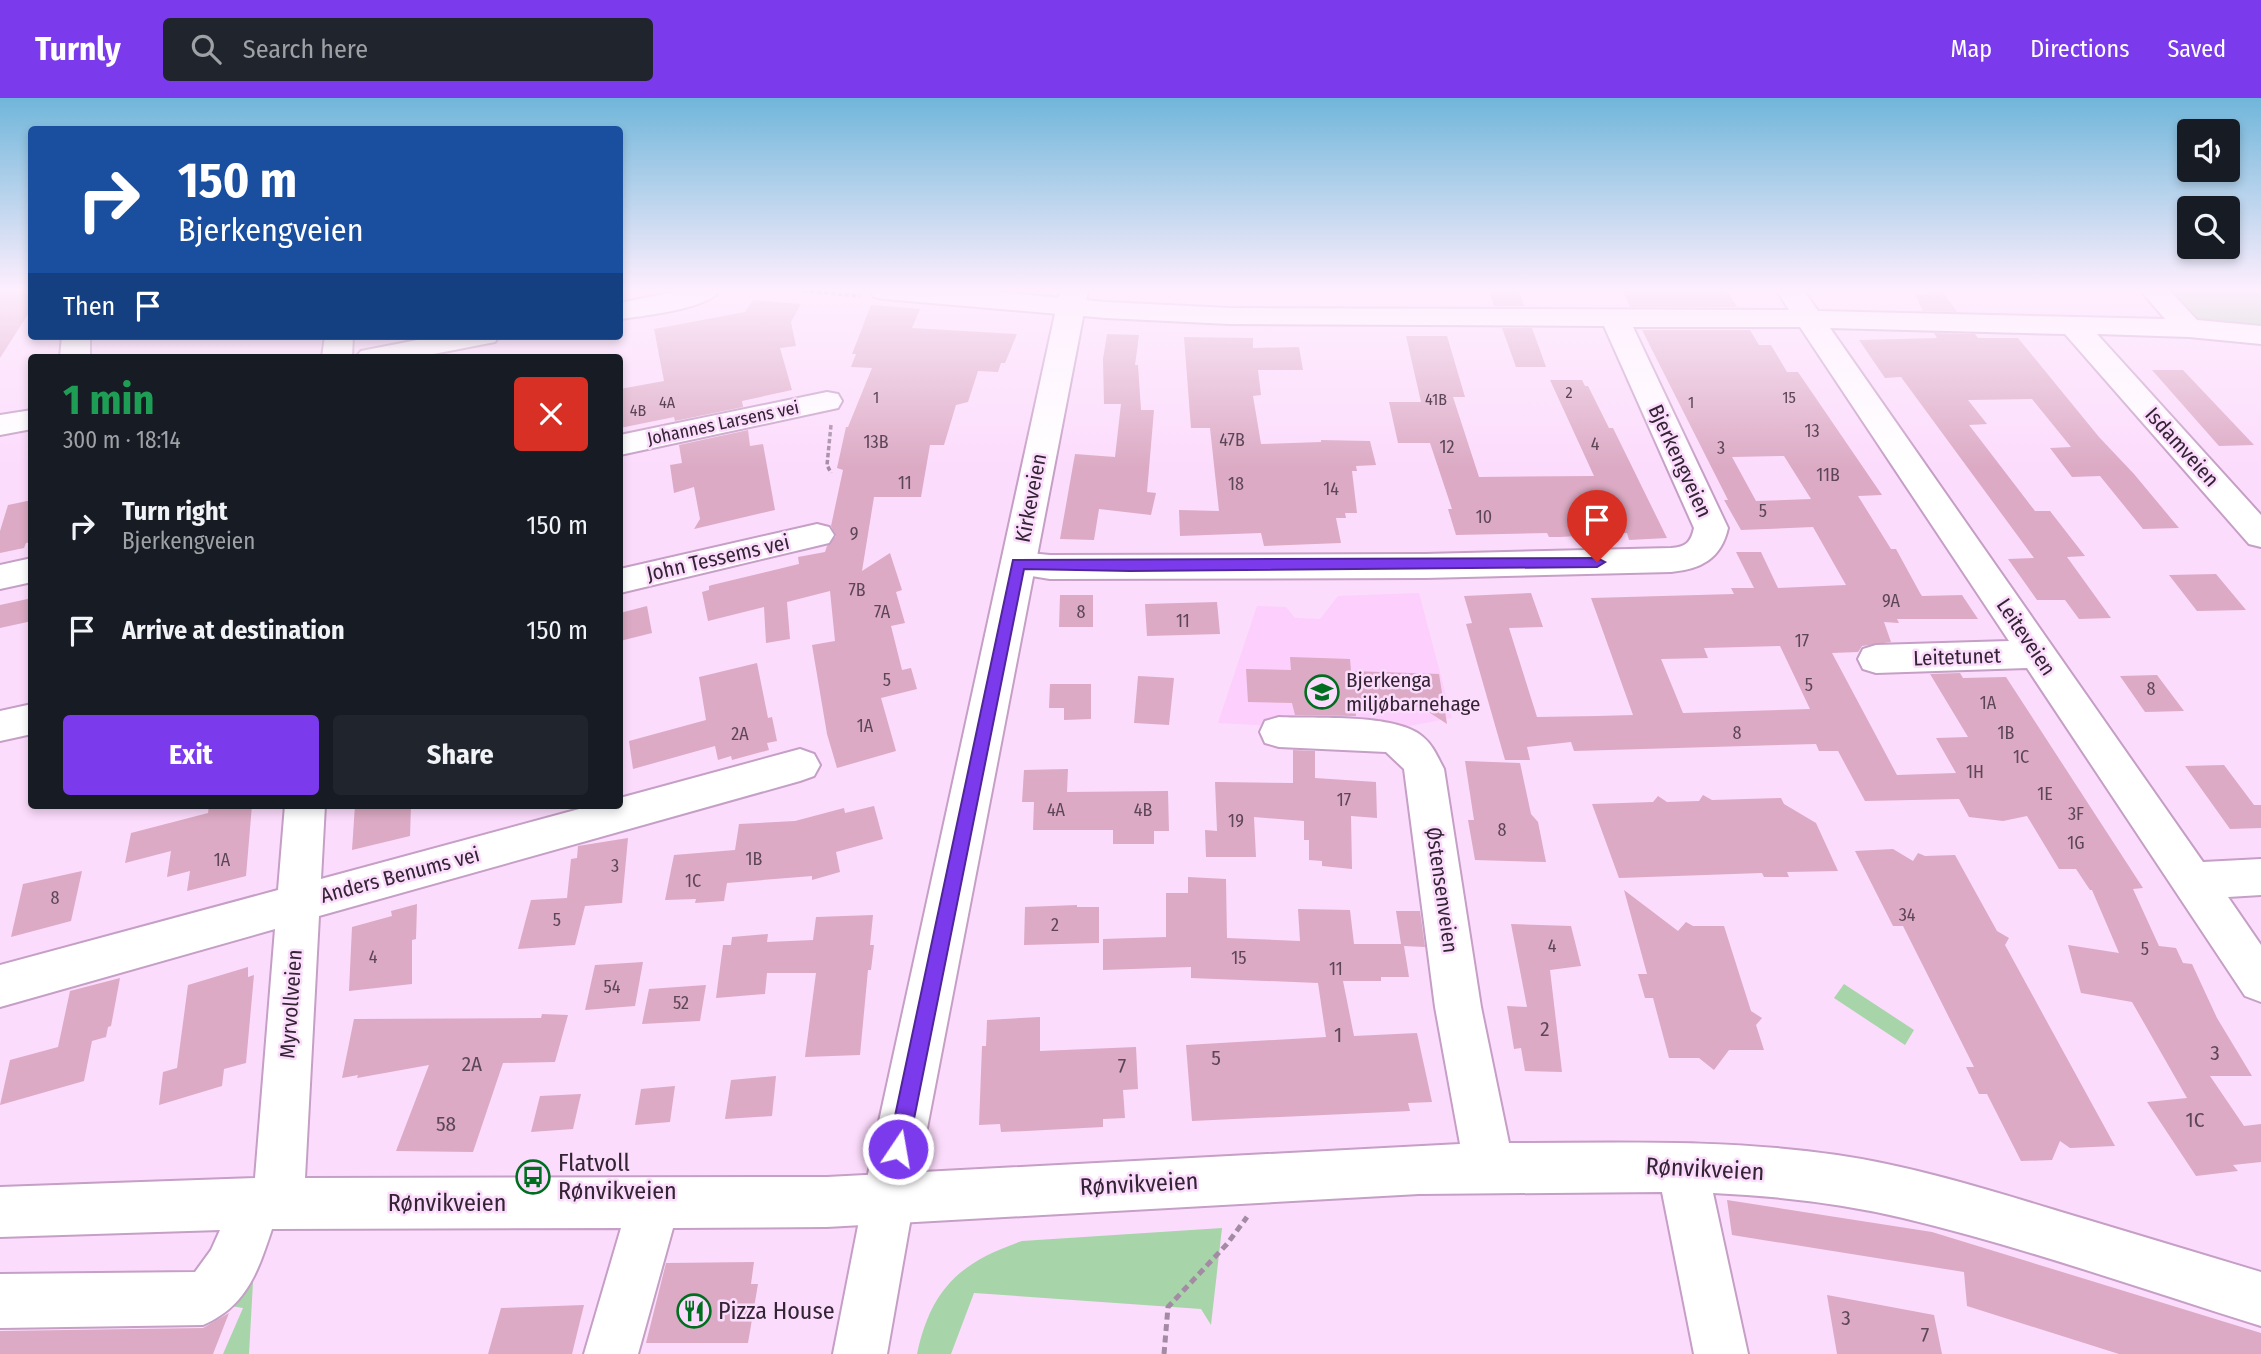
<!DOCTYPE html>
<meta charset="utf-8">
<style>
:root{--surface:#171b24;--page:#20242c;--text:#f1f3f6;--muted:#9ea1a6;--accent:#7c3aed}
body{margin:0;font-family:"Fira Sans Condensed",sans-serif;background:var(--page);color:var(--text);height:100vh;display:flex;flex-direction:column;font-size:26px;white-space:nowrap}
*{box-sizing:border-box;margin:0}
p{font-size:23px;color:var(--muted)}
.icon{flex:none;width:38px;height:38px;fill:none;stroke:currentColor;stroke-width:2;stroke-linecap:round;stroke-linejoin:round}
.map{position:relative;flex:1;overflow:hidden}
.side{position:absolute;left:28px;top:256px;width:595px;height:455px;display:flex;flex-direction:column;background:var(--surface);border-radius:7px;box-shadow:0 4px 10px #0003}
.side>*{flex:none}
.banner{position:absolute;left:28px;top:28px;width:595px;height:214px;border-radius:7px;box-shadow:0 4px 10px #0003;background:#1a4fa0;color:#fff;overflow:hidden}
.fabs{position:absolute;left:2177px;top:21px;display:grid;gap:14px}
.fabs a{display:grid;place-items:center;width:63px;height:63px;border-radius:7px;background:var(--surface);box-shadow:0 4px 10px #0003;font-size:35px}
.pin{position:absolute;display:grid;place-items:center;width:60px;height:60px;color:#fff;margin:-72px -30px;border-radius:50% 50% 50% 0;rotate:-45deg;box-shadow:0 0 7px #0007}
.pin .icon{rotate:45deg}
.me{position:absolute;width:77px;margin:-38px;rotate:12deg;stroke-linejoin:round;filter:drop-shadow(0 0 5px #0008)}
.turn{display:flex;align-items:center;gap:24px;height:147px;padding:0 35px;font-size:32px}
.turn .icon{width:91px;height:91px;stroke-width:2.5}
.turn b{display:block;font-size:49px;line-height:60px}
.then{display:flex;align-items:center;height:66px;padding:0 35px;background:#0003;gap:14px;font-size:26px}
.round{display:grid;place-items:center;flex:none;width:74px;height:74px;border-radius:7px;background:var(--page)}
.summary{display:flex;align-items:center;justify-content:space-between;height:119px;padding:0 35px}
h1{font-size:42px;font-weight:700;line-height:52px;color:#1e9e55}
.button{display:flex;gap:14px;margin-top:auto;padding:14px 35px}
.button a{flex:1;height:80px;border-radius:7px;background:var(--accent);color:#fff;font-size:28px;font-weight:700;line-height:80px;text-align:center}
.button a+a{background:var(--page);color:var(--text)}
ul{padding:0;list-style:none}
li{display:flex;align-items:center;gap:21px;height:105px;padding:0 35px}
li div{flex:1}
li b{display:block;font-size:26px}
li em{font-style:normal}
header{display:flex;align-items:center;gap:42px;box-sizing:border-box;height:98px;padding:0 35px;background:var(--accent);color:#fff}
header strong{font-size:33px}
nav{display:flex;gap:38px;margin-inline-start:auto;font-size:24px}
.search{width:490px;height:63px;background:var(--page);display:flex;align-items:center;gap:18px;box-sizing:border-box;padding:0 24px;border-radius:7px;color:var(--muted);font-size:26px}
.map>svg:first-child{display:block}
.built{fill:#fccffd}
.green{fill:#a8d4aa}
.building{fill:#dcaac4;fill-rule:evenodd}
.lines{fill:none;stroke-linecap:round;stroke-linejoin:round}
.minor-casing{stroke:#c59fc5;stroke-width:4}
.major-casing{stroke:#c59fc5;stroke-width:4}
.path-far1{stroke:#a48ba4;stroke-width:3.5;stroke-dasharray:4.5 2.5;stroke-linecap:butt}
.path{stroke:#a48ba4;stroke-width:5;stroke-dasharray:7 4.5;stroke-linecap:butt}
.minor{fill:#fff;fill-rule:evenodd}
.major{fill:#fff;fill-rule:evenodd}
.route{fill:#7c3aed;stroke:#51269a;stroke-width:2}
.labels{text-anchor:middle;stroke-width:5;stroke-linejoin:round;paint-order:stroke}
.far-number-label{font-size:16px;fill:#5d4657}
.far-street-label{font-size:18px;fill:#332433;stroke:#fcdcfc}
.number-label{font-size:18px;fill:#5d4657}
.street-label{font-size:21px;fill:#332433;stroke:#fcdcfc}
.poi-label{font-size:21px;fill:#332433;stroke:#fcdcfc;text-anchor:start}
.near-number-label{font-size:21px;fill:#5d4657}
.near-poi-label{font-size:24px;fill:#332433;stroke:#fcdcfc;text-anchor:start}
.near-street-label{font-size:24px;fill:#332433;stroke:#fcdcfc}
</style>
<header>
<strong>Turnly</strong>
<div class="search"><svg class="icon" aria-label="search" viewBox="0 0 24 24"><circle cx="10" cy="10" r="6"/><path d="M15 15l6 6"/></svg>Search here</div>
<nav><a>Map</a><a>Directions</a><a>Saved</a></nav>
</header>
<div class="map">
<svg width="2261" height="1256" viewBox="0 0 2261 1256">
<rect width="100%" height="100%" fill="#fcdcfc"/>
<path class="built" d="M1419 495 1452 620 1382 633 1218 625 1257 508 1286 509 1295 520 1320 521 1338 498Z"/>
<g class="green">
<path d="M2161 193H2261V232L2192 226Z"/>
<path d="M1844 886 1914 932 1905 947 1834 900Z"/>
<path d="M1222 1130 1211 1227 1201 1211 974 1195 951 1256H917C931 1191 960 1164 1022 1143Z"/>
<path d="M254 1166 249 1256H223L243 1210 225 1207Z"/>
</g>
<g class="building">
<path d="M0 193H32V210L0 260Z"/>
<path d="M1489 193H1519L1524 208H1494Z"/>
<path d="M1623 193H1727L1737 209H1630Z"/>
<path d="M1927 193H1942L1957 214 1923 213 1915 196H1926Z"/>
<path d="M753 202 801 206 791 224 796 248 780 250 792 292 742 303 743 309 675 323 674 319 620 330V291L664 283 654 231 745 214Z"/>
<path d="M871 207 920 211 912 230 1017 236 1005 265H1001L998 274 978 273 968 304 956 307 944 347H930L921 399H874L862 473 890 455 902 492 896 494 905 525 891 528 902 572 911 570 917 591 881 600 896 653 837 670 827 636 812 547 835 543 830 493 787 504 790 541 766 545 764 509 708 523 702 494 709 492V488L712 487 799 466 798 459 825 454 827 448 836 438 831 428 843 372 837 370 846 329H848L872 270 851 269 856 256H852Z"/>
<path d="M1502 230H1532L1546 269H1516Z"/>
<path d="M1642 232H1750L1759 247H1771L1787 274H1798L1882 397 1858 398 1891 451H1896L1920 495 1922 498 1962 497 1978 521H1897L1899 525 1884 524 1891 544 1862 548 1858 554 1832 555 1897 677 1956 675 1936 640 1968 639 1930 576 1960 575 1963 580 2006 579 2143 790 2133 791 2159 848 2176 850 2183 865 2192 866 2217 920 2252 978H2210L2244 1028 2261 1026V1064L2233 1067 2238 1073 2196 1078 2147 1004 2187 1000 2132 904 2081 895 2068 847 2119 855 2092 792H2090L2076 771H2059L2027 718 2003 723 1969 719 1959 701 1865 703 1838 653H1819L1816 646 1574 653 1571 644 1527 649 1530 662H1505L1466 526 1472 525 1464 498 1531 495 1543 529 1509 530 1537 619 1598 618 1633 617 1591 500 1734 496 1731 490H1754L1736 454H1761L1778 490 1846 487 1813 429 1741 432 1724 402H1728ZM1784 358 1811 401 1756 403 1732 359ZM1780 548 1810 611 1683 615 1661 561 1708 560 1704 550Z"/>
<path d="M1934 235 1975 236 1978 240H2018L2099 339 2134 376 2179 430 2143 431 2100 378 2072 379 2050 350 2071 349 2032 301 1968 302 1987 326 1969 327 2035 413H2050L2085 458 2067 459 2111 520 2079 521 2065 502H2037L2008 461 2034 460 1901 279 1885 280 1859 242 1937 240Z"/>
<path d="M1107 236 1139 237 1135 267H1138L1141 312H1154L1147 394 1156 395 1151 417 1099 411 1094 442 1060 441 1075 356 1115 359 1121 306H1104L1103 261Z"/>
<path d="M1406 238H1447L1465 299H1453L1479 379 1594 378 1550 282H1582L1585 288H1588L1609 330H1613L1667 440 1629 442 1627 435 1560 439H1549L1547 435 1456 437 1448 411H1452L1430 345H1398L1389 304H1421Z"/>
<path d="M1184 239 1253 240V250L1299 249 1303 272H1258L1261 297 1253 298 1261 346 1321 344V342L1370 343 1376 367 1356 368 1357 373H1352L1357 415H1345L1346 420H1336L1341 445 1264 448 1261 435 1180 438 1179 412 1219 413 1210 330H1191Z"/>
<path d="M2152 272H2183L2254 347 2219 348Z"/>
<path d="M748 332 750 348 763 346 775 412 694 431 700 421 694 389 674 395 670 367 682 365 679 347Z"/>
<path d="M32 402V444L26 445 24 450 0 455V433L8 407Z"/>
<path d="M2216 476 2246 512 2197 513 2169 477Z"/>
<path d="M1060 497H1093V529H1059Z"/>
<path d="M32 500V523L0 530V507Z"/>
<path d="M1217 504 1220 536 1147 538 1145 506Z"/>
<path d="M647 508 652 535 620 543V515Z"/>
<path d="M1290 559 1350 561 1351 573 1439 576 1447 626 1421 609 1355 607 1356 618 1295 617 1292 605 1248 604 1246 571 1291 572Z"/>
<path d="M757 565 768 620 772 619 777 643 767 645 769 652 732 662 731 658 718 662 715 648 633 671 629 643 706 622 699 579Z"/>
<path d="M2157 577 2184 613 2145 614 2120 578Z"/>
<path d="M1138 578 1174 580 1169 627 1134 625Z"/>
<path d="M1050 586H1091V621L1064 622V610H1049Z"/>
<path d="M1293 652 1315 653V680L1376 684 1377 720 1351 718 1352 771 1322 768V763L1309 762V742H1304V723L1254 719 1256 759H1206L1205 732 1217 733 1215 684 1293 685Z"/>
<path d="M1465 663 1520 665 1531 716 1538 724 1546 764 1475 762 1468 722H1474Z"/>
<path d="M2224 667 2254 707H2261V730L2230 731 2185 668Z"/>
<path d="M1068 671 1067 694 1168 693 1169 733H1154V746H1113V732H1033L1034 704H1022L1024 672Z"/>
<path d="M1703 697 1712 702 1781 700 1784 706 1816 725 1838 773 1787 774 1789 779H1764L1762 775 1619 780 1592 706 1653 704 1658 698 1667 704 1699 703Z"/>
<path d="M209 707H252L246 778 187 793 190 773 167 779 171 753 125 765 131 735 208 715Z"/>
<path d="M355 707H411L410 738 352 752Z"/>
<path d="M874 708 883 741 836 754 840 774 812 782V778L727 785 724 803 695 805 696 801 665 802 674 757 735 752 739 726 795 723 844 710 845 715Z"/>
<path d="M628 740 622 805 585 808 575 847 518 851 531 802 567 800 571 761 577 760 578 748Z"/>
<path d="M1893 751 1913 763 1918 755 1925 758 1955 757 1997 833 2009 840 2005 847 2115 1048 2070 1050 2060 1043 2052 1062 2021 1063 1987 996H1979L1966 969H1974L1903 828H1893L1855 753Z"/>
<path d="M82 773 71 823 11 839 23 786Z"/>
<path d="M1188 779 1226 781 1227 840 1300 843 1298 811 1350 812 1354 846H1401L1396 813H1420L1425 849 1404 848 1409 879H1381V883H1343L1354 938 1417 935 1432 1004 1408 1005 1410 1013 1192 1023 1186 947 1326 939 1318 885 1191 880V869L1103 872V841L1166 839V795H1188Z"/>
<path d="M1624 792 1678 833 1686 824 1693 828H1724L1751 913 1762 920 1756 927 1764 952H1729L1714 972 1699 960H1669L1653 900H1645L1638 876H1647Z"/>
<path d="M417 806 416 841 412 842V886L349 893 352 829 392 818 391 813Z"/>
<path d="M1077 807V809H1099V845L1024 847 1025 809Z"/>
<path d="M873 817 870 847H874L871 872H868L860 957 805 959 816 875H767L765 896 716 900 723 847H731L732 839 768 836 767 844 813 842 816 819Z"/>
<path d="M1511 826 1571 828 1581 868 1550 872 1562 974 1525 973 1521 950 1514 951 1507 908 1527 909Z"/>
<path d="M643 864 635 908 585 912 595 867Z"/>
<path d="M248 869V879L254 877 246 965 224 971 222 988 159 1007 163 974 177 970 188 887Z"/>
<path d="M120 880 111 928 108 929 106 939 92 943 84 983 0 1007 10 962 58 949 70 893Z"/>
<path d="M706 887 700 923 642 926 649 891Z"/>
<path d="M542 916 568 917 555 964 503 965 473 1054 396 1053 429 967 357 980 358 977 342 980 354 921 541 920Z"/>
<path d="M1040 919V953L1136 949 1138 991 1123 992 1125 1020 1103 1021V1029L1026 1033 1001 1034 1000 1026 979 1027 982 948H986L987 922Z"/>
<path d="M776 978 772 1018 725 1021 731 982Z"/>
<path d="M675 988 670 1024 635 1027 641 991Z"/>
<path d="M581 996 573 1031 531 1034 540 998Z"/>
<path d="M1727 1102 1932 1134 2261 1235V1256H2119L1967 1208 1964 1174 1732 1137Z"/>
<path d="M754 1164 751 1186H758L748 1245H646L666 1165Z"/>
<path d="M1827 1197 1934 1217 1942 1256H1837Z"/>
<path d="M584 1207 572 1256H488L501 1210Z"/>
<path d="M229 1215 213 1256H0V1233L203 1230Z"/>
</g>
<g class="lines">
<defs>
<g id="minor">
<path d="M677 193H719C708 211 641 218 620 221V205Z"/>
<path d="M871 193H986L1106 204 1229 210 1789 212 1777 193H1804L1818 213 2165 221 2141 193H2170L2197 222 2261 228V246L2189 239 2097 236 2261 417V449L2249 446 2065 236 1830 230 2203 764 2261 761V797L2228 799 2261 847V904L2245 898 2027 570 1876 575 1863 571 1858 561 1863 551 1876 547 2009 543 1800 229H1633L1728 430C1721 461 1701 471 1671 474L1425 480 1050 481 1006 474 1001 466 1006 458 1018 454 1050 457 1425 456 1671 450C1686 449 1691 444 1694 430L1604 228 1229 226 1106 220 884 201 874 199Z"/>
<path d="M62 238H90V259H60Z"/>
<path d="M325 238H353L352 259H322Z"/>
<path d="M438 238H499L495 244 418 259H356L361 253Z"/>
<path d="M827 294 838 296 842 303 838 310 620 357V337Z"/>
<path d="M32 312V331L0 337V317Z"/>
<path d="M817 426 829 429 834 437 829 445 620 495V471Z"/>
<path d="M32 460V484L0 491V467Z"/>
<path d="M32 606V636L0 643V613Z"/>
<path d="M1279 619C1316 621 1396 615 1423 639 1433 647 1438 660 1444 671L1481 909 1509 1045C1619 1045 1728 1041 1837 1057 1912 1068 1986 1091 2058 1113 2126 1133 2193 1154 2261 1174V1228C2142 1191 2024 1149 1903 1120 1841 1105 1776 1098 1713 1095L1748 1256H1694L1662 1094 1419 1096 827 1129 673 1130 638 1256H584L621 1130 272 1131C258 1173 247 1208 203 1227L0 1230V1176L195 1174 211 1152 220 1132 0 1139V1089L255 1080 275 831 0 909V867L278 792 285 707H325L321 781 594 707H620V700L800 651 814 656 820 667 814 678 800 683 319 818 305 1080 827 1079 1460 1046 1435 909 1404 671 1386 654 1279 649 1265 645 1260 634 1265 623Z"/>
</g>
<path id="major" d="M1060 193H1088L923 1051 887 1256H833L873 1051Z"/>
</defs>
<use href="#minor" class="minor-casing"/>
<use href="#major" class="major-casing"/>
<g class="path-far1">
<path d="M803 193 860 198"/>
<path d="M831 327 827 367 831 375"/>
</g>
<path class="path" d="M1164 1256 1168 1209 1227 1146 1247 1119"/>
<use href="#minor" class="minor"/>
<use href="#major" class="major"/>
</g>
<linearGradient id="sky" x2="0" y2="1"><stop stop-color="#70b6da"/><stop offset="0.52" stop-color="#feeffe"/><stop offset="1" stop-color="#feeffe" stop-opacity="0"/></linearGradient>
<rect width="2261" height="369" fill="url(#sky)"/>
<path class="route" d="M1597 460 1605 464 1597 469 1130 473 1024 471 908 1051 905 1058 898 1061 891 1058 888 1051 1013 462Z"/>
<defs>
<symbol id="school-ring" viewBox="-11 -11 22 22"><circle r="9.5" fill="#fcdcfc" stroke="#006e1f" stroke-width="1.5"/><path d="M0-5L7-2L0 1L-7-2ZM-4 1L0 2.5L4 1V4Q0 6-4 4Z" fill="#006e1f"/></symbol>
<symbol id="bus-ring" viewBox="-11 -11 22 22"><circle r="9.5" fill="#fcdcfc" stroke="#006e1f" stroke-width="1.5"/><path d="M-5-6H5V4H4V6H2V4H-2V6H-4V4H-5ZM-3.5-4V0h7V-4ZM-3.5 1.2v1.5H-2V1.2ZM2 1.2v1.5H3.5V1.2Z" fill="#006e1f"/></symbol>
<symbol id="restaurant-ring" viewBox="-11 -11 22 22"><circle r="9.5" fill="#fcdcfc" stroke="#006e1f" stroke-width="1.5"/><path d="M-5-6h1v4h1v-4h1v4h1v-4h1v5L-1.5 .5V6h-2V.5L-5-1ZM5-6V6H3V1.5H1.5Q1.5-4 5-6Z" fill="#006e1f"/></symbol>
</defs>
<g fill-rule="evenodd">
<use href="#school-ring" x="1303" y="575" width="38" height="38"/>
<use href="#bus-ring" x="514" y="1060" width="38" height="38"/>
<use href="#restaurant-ring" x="675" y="1194" width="38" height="38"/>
</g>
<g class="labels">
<g class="far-number-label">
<text x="1569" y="300">2</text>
<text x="876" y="305">1</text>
<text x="1789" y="305">15</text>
<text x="1436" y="307">41B</text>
<text x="667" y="310">4A</text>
<text x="1691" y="310">1</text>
<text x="638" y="318">4B</text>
</g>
<g class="far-street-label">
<text transform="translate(723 325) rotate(-12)" y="6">Johannes Larsens vei</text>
</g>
<g class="number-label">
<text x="1812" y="339">13</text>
<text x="1232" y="348">47B</text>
<text x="876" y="350">13B</text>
<text x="1595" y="352">4</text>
<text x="1447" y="355">12</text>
<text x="1721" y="356">3</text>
<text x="1828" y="383">11B</text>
<text x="905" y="391">11</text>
<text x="1236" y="392">18</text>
<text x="1331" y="397">14</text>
<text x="1763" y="419">5</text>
<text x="1484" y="425">10</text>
<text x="854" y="442">9</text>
<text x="857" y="498">7B</text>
<text x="1891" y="509">9A</text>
<text x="882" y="520">7A</text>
<text x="1081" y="520">8</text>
<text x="1183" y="529">11</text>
<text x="1802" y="549">17</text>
<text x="887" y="588">5</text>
<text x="1809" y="593">5</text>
<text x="2151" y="597">8</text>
<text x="1988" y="611">1A</text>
<text x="865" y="634">1A</text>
<text x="1737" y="641">8</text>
<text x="2006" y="641">1B</text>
<text x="740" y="642">2A</text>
<text x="2021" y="665">1C</text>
<text x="1975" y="680">1H</text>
<text x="2045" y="702">1E</text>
<text x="1344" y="708">17</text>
<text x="1056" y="718">4A</text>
<text x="1143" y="718">4B</text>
<text x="2076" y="722">3F</text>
<text x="1236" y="729">19</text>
<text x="1502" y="738">8</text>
<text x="2076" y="751">1G</text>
<text x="754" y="767">1B</text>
<text x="222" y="768">1A</text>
<text x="615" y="774">3</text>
<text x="693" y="789">1C</text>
<text x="55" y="806">8</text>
<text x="1907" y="823">34</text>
<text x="557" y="828">5</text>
<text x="1055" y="833">2</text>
<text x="1552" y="854">4</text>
<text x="2145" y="857">5</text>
<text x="373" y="865">4</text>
<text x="1239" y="866">15</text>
<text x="1336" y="877">11</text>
<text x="612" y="895">54</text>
<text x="681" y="911">52</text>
</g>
<g class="street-label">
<text transform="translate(2182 349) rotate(48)" y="7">Isdamveien</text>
<text transform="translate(1680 363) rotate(65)" y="7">Bjerkengveien</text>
<text transform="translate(1031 400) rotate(-79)" y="7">Kirkeveien</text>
<text transform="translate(718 460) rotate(-13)" y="7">John Tessems vei</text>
<text transform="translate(2026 539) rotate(56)" y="7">Leiteveien</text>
<text transform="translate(1957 559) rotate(-2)" y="7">Leitetunet</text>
<text transform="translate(400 777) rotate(-15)" y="7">Anders Benums vei</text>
<text transform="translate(1442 792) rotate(82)" y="7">Østensenveien</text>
<text transform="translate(291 906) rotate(-86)" y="7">Myrvollveien</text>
</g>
<g class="poi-label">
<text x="1346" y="589">Bjerkenga<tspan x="1346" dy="24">miljøbarnehage</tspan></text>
</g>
<g class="near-number-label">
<text x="1545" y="938">2</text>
<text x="1338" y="944">1</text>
<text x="2215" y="962">3</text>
<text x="1216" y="967">5</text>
<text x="472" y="973">2A</text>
<text x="1122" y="975">7</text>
<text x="2195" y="1029">1C</text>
<text x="446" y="1033">58</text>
<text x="1846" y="1227">3</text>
<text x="1925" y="1244">7</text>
</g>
<g class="near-poi-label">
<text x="558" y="1073">Flatvoll<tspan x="558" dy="28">Rønvikveien</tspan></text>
<text x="718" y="1221">Pizza House</text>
</g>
<g class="near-street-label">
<text transform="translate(1705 1071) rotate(3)" y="8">Rønvikveien</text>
<text transform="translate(1139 1086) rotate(-3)" y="8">Rønvikveien</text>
<text x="447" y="1113">Rønvikveien</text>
</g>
</g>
</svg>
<div class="fabs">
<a><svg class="icon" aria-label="sound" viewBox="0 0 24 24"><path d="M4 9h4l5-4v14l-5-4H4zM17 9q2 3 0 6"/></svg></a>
<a><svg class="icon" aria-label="search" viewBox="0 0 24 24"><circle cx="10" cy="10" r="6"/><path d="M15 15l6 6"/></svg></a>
</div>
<div class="pin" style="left:1597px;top:464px;background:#d93025"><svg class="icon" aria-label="arrive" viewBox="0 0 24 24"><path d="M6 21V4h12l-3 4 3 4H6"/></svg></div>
<svg class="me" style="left:898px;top:1051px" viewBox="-20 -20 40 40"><circle r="17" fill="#7c3aed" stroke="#fff" stroke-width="3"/><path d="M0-11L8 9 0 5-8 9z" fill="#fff"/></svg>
<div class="banner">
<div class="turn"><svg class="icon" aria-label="right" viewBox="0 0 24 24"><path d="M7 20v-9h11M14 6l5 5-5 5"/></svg><div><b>150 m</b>Bjerkengveien</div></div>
<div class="then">Then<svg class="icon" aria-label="arrive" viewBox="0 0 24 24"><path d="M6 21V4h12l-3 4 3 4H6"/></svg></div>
</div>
<section class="side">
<div class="summary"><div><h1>1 min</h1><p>300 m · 18:14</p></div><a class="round" style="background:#d93025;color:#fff"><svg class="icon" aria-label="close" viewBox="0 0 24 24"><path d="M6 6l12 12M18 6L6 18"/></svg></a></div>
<ul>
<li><svg class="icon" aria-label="right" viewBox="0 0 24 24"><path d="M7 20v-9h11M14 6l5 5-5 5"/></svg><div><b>Turn right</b><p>Bjerkengveien</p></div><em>150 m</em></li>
<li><svg class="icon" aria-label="arrive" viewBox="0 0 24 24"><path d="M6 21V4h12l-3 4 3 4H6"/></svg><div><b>Arrive at destination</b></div><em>150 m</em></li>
</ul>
<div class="button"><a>Exit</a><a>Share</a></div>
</section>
</div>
